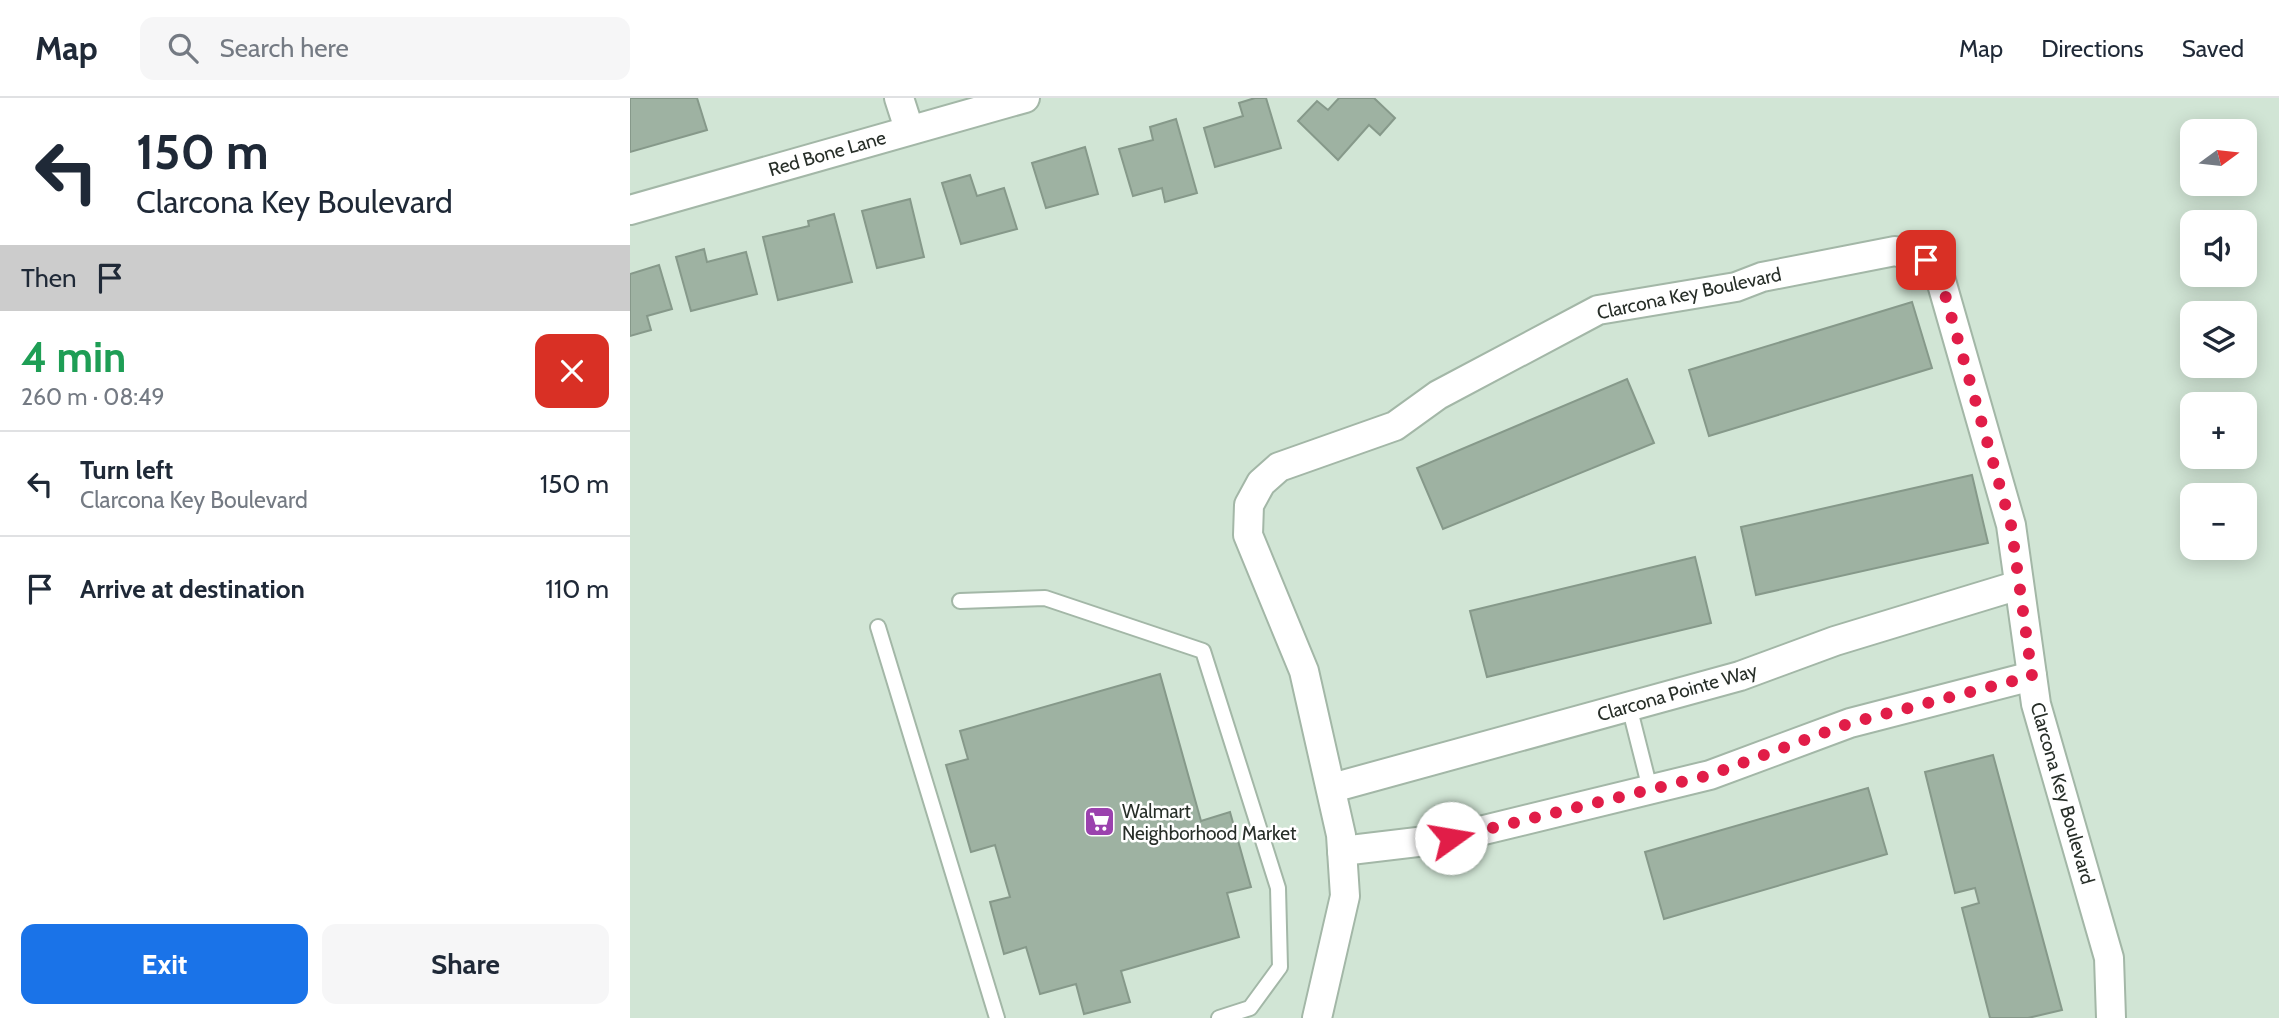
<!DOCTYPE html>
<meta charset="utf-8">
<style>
:root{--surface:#fff;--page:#f6f6f7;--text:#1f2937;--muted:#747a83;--line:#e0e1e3;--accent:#1a73e8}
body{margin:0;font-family:Cabin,sans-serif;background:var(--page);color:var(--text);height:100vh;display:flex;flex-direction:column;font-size:26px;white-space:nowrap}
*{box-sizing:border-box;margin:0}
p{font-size:23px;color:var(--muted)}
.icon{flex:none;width:38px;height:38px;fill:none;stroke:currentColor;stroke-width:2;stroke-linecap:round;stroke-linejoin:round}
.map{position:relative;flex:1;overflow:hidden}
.details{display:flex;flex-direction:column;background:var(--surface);width:630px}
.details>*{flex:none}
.guide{background:#fff;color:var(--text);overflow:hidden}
.needle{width:46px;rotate:75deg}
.fabs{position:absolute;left:1550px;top:21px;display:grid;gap:14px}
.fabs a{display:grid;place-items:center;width:77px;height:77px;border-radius:14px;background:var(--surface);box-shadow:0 4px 18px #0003;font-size:35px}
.pin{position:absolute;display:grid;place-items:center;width:60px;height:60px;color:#fff;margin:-30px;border-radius:14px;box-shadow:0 4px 10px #0006}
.me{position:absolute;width:77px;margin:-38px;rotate:77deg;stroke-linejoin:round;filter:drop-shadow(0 0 5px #0008)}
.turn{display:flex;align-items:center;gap:24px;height:147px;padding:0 21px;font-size:32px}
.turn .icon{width:91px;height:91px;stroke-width:2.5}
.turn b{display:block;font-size:49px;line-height:60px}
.then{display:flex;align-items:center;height:66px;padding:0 21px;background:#0003;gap:14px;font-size:26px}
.round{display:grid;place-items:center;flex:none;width:74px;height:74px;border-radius:14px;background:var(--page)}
.summary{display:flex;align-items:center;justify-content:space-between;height:119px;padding:0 21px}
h1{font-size:42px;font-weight:700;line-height:52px;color:#1e9e55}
.cta{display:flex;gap:14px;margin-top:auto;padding:14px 21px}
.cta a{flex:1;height:80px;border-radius:14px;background:var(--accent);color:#fff;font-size:28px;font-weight:700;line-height:80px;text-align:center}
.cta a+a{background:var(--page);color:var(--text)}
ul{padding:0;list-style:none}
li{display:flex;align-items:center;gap:21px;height:105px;padding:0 21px;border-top:2px solid var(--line)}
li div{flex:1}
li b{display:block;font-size:26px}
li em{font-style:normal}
header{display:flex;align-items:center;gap:42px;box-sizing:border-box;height:98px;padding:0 35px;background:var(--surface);border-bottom:2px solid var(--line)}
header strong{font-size:33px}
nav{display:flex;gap:38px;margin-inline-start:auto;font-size:24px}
.search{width:490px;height:63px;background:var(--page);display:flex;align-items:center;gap:18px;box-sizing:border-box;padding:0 24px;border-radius:14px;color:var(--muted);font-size:26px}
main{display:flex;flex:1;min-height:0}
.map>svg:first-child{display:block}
.building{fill:#9eb2a2;stroke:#86998a;stroke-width:2}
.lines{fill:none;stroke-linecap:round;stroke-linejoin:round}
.service-casing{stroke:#a3b7a7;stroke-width:18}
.minor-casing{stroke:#a3b7a7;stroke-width:32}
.service{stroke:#fff;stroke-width:14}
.minor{stroke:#fff;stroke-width:28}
.route{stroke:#e11d48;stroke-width:12;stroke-dasharray:0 21.6}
.labels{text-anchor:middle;stroke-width:5;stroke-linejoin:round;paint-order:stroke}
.street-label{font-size:19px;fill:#272e28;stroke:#fff}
.poi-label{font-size:19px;fill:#272e28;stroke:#fff;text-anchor:start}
</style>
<header>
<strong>Map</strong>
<div class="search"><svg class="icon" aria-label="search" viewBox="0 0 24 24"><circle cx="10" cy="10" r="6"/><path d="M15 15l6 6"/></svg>Search here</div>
<nav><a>Map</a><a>Directions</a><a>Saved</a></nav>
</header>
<main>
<section class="details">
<div class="guide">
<div class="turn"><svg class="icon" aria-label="left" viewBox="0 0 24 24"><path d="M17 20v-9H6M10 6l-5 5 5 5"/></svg><div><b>150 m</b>Clarcona Key Boulevard</div></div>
<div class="then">Then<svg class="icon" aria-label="arrive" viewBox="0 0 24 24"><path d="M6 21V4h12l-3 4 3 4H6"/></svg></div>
</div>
<div class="summary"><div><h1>4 min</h1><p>260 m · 08:49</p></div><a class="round" style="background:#d93025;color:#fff"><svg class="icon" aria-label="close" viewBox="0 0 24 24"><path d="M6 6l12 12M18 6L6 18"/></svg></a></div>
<ul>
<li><svg class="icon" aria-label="left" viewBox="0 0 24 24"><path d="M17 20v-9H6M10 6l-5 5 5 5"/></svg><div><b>Turn left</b><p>Clarcona Key Boulevard</p></div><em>150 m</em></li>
<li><svg class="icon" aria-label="arrive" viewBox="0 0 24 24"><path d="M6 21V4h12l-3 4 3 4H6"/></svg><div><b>Arrive at destination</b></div><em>110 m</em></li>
</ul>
<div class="cta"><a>Exit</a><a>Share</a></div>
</section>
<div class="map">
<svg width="1649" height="920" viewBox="0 0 1649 920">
<rect width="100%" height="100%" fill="#d1e5d5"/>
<g class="building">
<path d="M0 0H67L77 32 0 54Z"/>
<path d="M625 0H636L651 50 585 69 574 30 613 18 609 5Z"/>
<path d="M709 0H744L765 20 750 37 739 27 708 62 668 23 687 3 698 12Z"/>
<path d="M546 21 567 95 535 104 532 90 503 98 489 51 523 42 520 29Z"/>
<path d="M455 49 468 96 416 110 402 65Z"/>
<path d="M340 77 347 98 374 90 387 131 331 146 312 85Z"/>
<path d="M280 101 294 159 247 170 232 113Z"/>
<path d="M204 116 222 184 148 202 133 139 179 128 178 123Z"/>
<path d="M74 151 77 164 116 154 127 196 61 213 46 159Z"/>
<path d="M29 167 42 211 17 218 21 232 0 238V176Z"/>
<path d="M1282 204 1302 270 1079 338 1059 272Z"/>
<path d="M997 281 1024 345 813 431 787 370Z"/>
<path d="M1342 377 1358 445 1126 497 1111 429Z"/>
<path d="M1065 459 1081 525 857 579 840 513Z"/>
<path d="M530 576 571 723 600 714 621 789 597 795 609 839 491 873 500 904 454 916 446 886 410 896 396 849 374 856 360 804 380 799 365 747 341 754 316 667 338 661 330 633Z"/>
<path d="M1363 657 1432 912 1398 920H1360L1332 810 1349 805 1345 790 1325 795 1295 674Z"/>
<path d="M1238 690 1257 756 1034 821 1015 754Z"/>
</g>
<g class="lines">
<defs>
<g id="service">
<path d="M330 503 415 500 573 553 648 790 650 869 620 910 589 920"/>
<path d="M248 529 367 920"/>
<path d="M999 608 1020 691"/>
</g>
<g id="minor">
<path d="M269 0 279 31"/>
<path d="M0 112 395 0"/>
<path d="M702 690 1110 578 1205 543 1389 487"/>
<path d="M712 753 821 740 1080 677 1220 625 1402 578"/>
<path d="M687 920 715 798 711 737 674 573 618 437 619 407 631 385 649 369 765 328 808 297 968 212 1106 189 1132 179 1265 153 1296 162 1310 179 1381 427 1406 606 1479 860 1481 920"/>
</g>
</defs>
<use href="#service" class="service-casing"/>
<use href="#minor" class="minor-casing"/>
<use href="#service" class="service"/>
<use href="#minor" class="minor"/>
</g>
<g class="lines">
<path class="route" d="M821 740 1080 677 1220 625 1402 578 1381 427 1310 179 1296 162"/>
</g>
<defs>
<symbol id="supermarket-square" viewBox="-11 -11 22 22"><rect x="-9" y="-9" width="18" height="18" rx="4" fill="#9b42ae" stroke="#fff"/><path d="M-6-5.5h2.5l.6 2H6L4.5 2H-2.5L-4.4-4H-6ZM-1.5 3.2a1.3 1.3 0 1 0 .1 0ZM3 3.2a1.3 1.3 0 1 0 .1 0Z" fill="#fff"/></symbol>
</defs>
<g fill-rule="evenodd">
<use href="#supermarket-square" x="452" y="706" width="35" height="35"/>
</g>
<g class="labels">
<g class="street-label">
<text transform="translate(197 55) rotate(-16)" y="7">Red Bone Lane</text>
<text transform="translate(1059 195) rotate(-12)" y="7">Clarcona Key Boulevard</text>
<text transform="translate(1047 594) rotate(-16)" y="7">Clarcona Pointe Way</text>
<text transform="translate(1433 695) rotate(74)" y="7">Clarcona Key Boulevard</text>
</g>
<g class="poi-label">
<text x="492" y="720">Walmart<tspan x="492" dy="22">Neighborhood Market</tspan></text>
</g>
</g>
</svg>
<div class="fabs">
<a><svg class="needle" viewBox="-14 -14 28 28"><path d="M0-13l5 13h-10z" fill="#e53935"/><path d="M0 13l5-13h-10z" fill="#747a83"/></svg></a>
<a><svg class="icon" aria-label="sound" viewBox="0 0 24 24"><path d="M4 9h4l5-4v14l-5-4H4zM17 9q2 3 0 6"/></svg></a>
<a><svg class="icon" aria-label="layers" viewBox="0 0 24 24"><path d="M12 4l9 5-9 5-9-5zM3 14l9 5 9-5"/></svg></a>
<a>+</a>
<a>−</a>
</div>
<div class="pin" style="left:1296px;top:162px;background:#d93025"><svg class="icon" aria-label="arrive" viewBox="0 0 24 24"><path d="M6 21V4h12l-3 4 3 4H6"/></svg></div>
<svg class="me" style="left:821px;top:740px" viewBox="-20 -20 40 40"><circle r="19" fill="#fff"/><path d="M0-13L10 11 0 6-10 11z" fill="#e11d48"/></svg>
</div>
</main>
